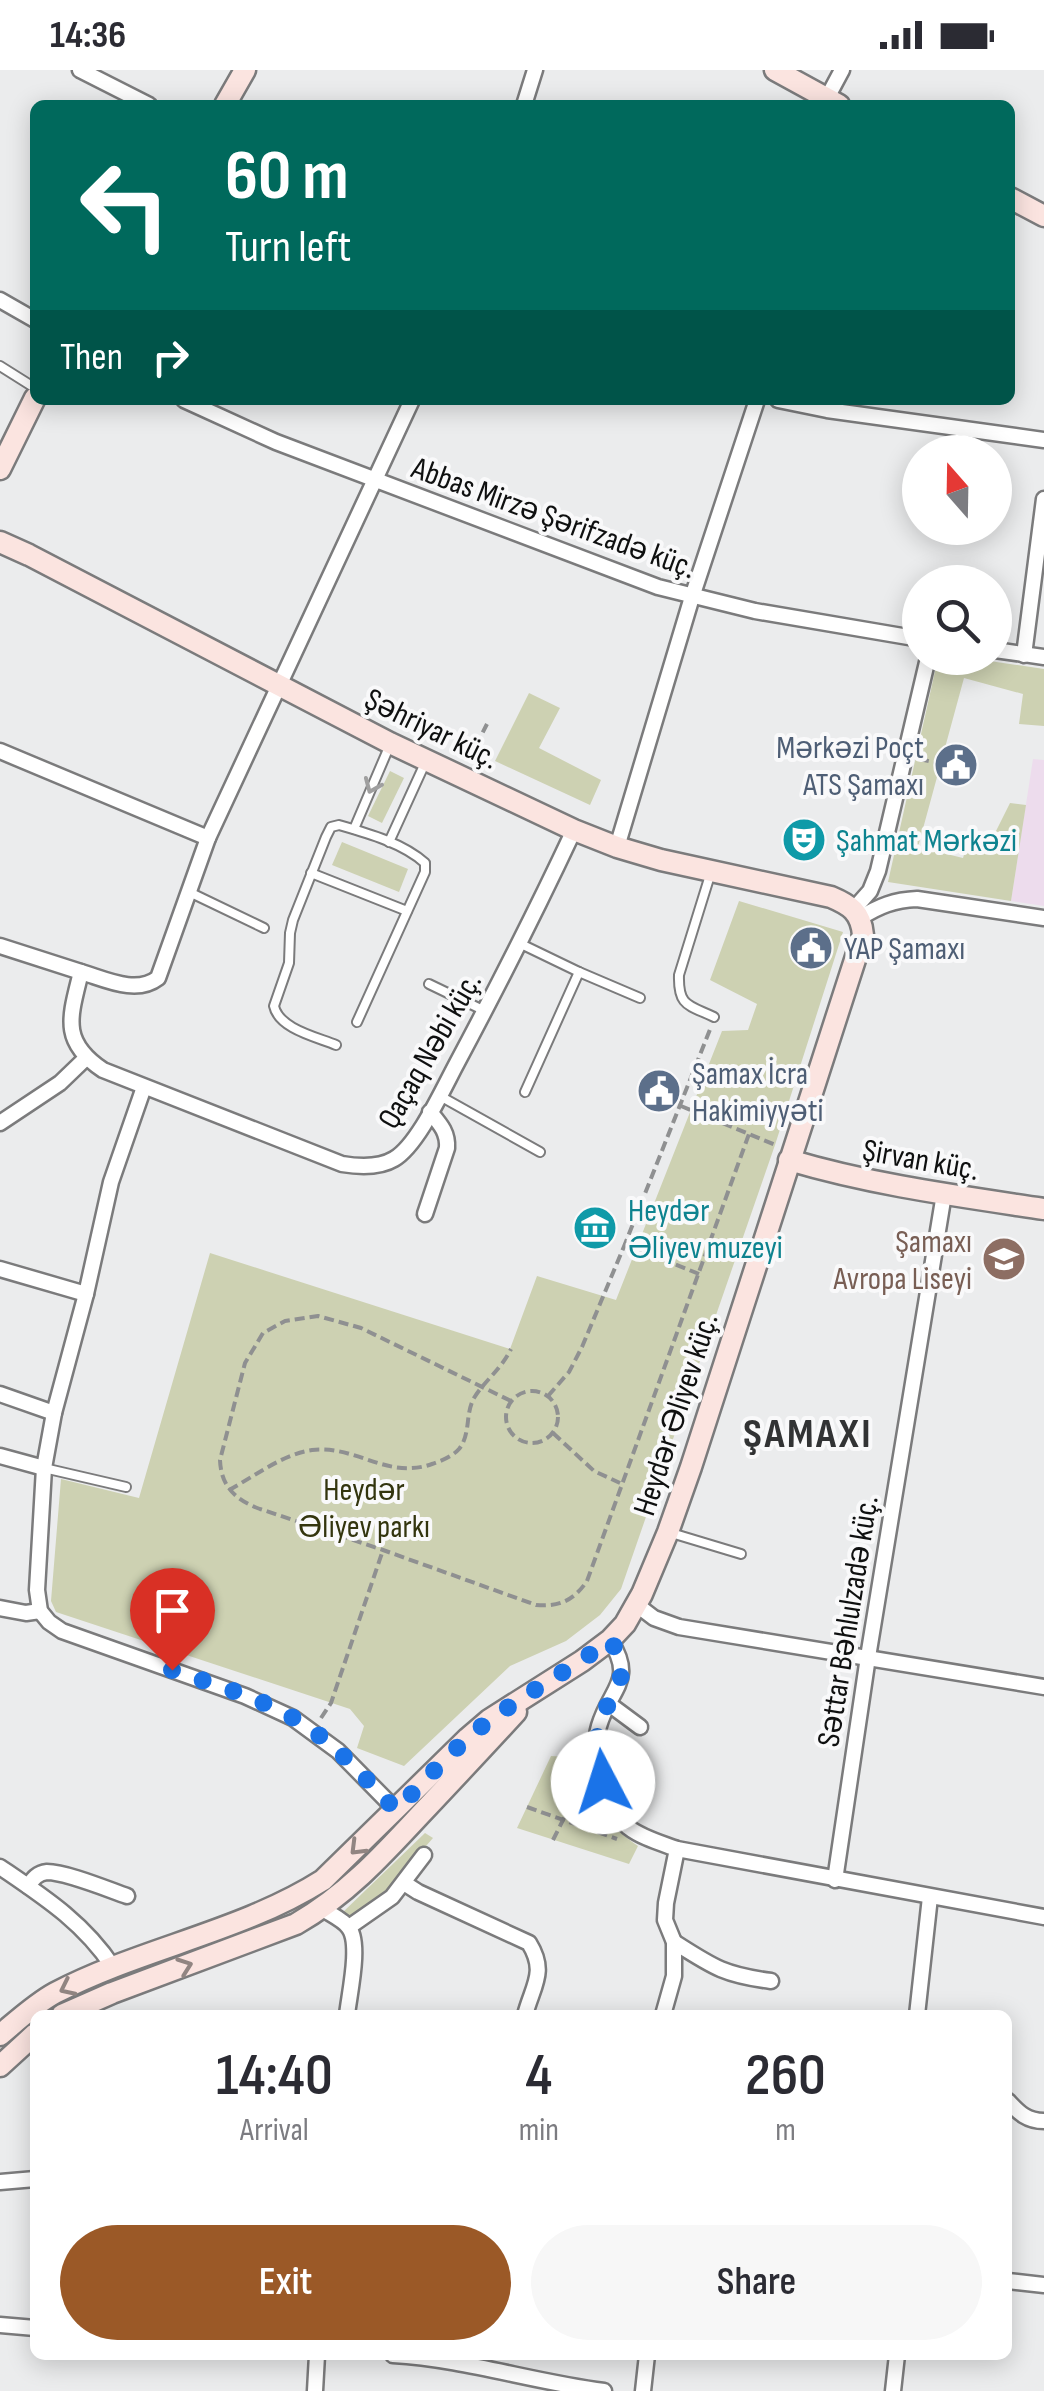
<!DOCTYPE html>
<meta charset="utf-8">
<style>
:root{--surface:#fff;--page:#f7f7f7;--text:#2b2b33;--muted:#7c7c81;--accent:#9b5927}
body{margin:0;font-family:"Sofia Sans Condensed",sans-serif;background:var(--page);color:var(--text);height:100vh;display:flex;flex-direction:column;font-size:38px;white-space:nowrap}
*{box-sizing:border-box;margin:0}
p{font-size:32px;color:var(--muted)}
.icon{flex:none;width:55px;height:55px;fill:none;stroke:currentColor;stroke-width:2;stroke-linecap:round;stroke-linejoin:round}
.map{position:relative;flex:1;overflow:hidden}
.panel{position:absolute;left:30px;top:1940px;width:982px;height:350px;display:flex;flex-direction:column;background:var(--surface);border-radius:15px;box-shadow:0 5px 25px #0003}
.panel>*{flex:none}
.banner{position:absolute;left:30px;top:30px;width:985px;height:305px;border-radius:15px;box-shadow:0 5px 25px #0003;background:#00695c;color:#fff;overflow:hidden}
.needle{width:65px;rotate:340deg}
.controls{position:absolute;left:902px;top:365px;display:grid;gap:20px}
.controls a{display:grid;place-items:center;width:110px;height:110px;border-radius:50%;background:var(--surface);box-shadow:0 5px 25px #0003;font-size:50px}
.pin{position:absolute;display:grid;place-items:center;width:85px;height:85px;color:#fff;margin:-102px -42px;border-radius:50% 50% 50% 0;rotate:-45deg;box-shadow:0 0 10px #0007}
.pin .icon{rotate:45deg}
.me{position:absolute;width:110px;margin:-55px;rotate:355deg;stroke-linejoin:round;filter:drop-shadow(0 0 8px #0008)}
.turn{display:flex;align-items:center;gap:35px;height:210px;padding:0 30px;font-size:45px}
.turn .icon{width:130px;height:130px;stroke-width:2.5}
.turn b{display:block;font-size:70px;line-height:85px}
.then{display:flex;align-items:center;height:95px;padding:0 30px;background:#0003;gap:20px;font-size:38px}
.eta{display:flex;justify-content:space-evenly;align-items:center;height:170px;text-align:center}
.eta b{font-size:60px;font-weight:600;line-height:70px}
.cta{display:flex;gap:20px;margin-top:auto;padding:20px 30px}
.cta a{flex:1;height:115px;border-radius:60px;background:var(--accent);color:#fff;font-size:40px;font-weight:600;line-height:115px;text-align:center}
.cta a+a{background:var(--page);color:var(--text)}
.status{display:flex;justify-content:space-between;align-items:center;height:70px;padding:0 50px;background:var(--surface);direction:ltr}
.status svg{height:28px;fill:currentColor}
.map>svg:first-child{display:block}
.education{fill:#eddced}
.green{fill:#cdd1b2}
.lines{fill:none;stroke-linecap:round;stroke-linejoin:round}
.lane-casing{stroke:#7b7b7c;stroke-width:12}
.street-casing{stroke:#7b7b7c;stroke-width:19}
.secondary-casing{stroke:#7b7b7c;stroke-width:25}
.path{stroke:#8f9091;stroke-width:4;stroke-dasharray:10 5;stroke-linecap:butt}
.lane{stroke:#fff;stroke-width:8}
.street{stroke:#fff;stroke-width:14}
.secondary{stroke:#fbe4e0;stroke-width:20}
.oneway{stroke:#9f9f9f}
.oneway2{stroke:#918582}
.route{stroke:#1a73e8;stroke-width:18;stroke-dasharray:0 32.4}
.labels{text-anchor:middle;stroke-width:8;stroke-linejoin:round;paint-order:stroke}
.street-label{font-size:32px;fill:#0f1010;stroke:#f9f9fa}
.service-label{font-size:32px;fill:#4e5e75;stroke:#f9f9fa;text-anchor:start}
.culture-label{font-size:32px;fill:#0d838f;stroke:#f9f9fa;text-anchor:start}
.education-label{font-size:32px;fill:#785e54;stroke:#f9f9fa;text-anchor:end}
.park-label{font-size:32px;fill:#33350e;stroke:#f9f9fa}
.district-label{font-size:42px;font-weight:bold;letter-spacing:2.5px;fill:#323334;stroke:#f9f9fa}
</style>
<div class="status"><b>14:36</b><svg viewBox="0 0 49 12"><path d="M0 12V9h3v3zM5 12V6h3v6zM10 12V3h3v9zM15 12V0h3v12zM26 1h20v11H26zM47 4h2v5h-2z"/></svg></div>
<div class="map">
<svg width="1044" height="2321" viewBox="0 0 1044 2321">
<rect width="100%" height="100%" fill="#ebeced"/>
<path class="education" d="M1033 689 1044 690V836L1011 831Z"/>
<g class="green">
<path d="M938 588H970L1044 599V656L1019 654 1023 624 964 608 918 777 963 788 970 764 993 767 1010 733 1026 735 1011 831 888 812Z"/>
<path d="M529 623 560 638 539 678 601 710 590 735 495 691Z"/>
<path d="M390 701 404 708 382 753 368 746Z"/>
<path d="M342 772 408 799 399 822 332 795Z"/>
<path d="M739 831 843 862 775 1075 621 1519 600 1545 566 1571 510 1596 404 1696 357 1678 364 1656 350 1639 56 1542 51 1531 61 1409 139 1428 210 1183 510 1279 537 1206 616 1230 722 961 748 960 757 934 710 910Z"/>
<path d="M551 1686 583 1688C593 1732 600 1750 638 1776L629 1794 517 1758Z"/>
<path d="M425 1763 433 1768 382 1826 351 1850 342 1843Z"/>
</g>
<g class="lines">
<defs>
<g id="lane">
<path d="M0 296 35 318"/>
<path d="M354 759 389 677"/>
<path d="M389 772 426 691"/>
<path d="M711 802 679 905C678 937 689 935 714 947"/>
<path d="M311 803 407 841"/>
<path d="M187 821 264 858"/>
<path d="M521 874 579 902 640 928"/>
<path d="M429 914 485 941"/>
<path d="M336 975C317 967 279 959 274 936L289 893 290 863 293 850 326 767 331 757 339 755C367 763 403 773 425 793V802L357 952"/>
<path d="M525 1022 579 902"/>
<path d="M440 1026 540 1082"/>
<path d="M44 1398 126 1417"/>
<path d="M668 1462 741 1484"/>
</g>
<g id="street">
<path d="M80 0 149 35"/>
<path d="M827 28 842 0"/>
<path d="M524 35 535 0"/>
<path d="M0 230 35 250"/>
<path d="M184 330 276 372 658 517 755 541 920 569"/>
<path d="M778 330 827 340 1044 370"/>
<path d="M995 580 1044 587"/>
<path d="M1024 585 1044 429"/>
<path d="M0 681 208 768"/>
<path d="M617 777 692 527 757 330"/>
<path d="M854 839 870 821 878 801 928 588"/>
<path d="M860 848C879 836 894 830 917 829L1044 848"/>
<path d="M0 876 81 902C70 947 60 971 103 1000L342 1094C360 1097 379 1098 394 1089 418 1075 443 1019 457 993 498 916 537 839 574 760"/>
<path d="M81 902C105 909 136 925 158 908L208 768 412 330"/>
<path d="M144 1017 111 1112 86 1224 54 1343 44 1398 37 1520 40 1541 49 1552 62 1561 245 1626 293 1648 338 1681 396 1740"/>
<path d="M0 1053 60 1013 86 988"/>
<path d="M425 1144 447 1078C448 1062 440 1054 430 1042"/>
<path d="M0 1199 86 1224"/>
<path d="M0 1324 54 1343"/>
<path d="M0 1386 44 1398"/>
<path d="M637 1535 654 1548 679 1557 1044 1617"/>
<path d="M0 1538 26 1543 40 1541"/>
<path d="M610 1570C636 1611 610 1618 599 1656 590 1687 604 1735 628 1757 642 1768 661 1773 677 1779L1044 1847"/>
<path d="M609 1634 640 1657"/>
<path d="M0 1797C44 1827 83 1852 113 1897"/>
<path d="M835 1810 868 1587 944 1124"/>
<path d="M404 1813 418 1822 529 1873C547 1902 533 1915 525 1945"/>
<path d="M28 1816C33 1809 37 1803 47 1802 66 1802 107 1819 127 1826"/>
<path d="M323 1839C330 1844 344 1850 349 1858 361 1874 349 1925 347 1945"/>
<path d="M349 1857 392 1827 424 1785"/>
<path d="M674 1872C713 1897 724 1905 771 1911"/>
<path d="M663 1945 674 1906V1872L665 1850 666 1833 677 1779"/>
<path d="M917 1945 930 1827"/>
<path d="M1008 2031C1019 2043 1027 2051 1044 2051"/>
<path d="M0 2112 35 2109"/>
<path d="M1008 2211 1044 2215"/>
<path d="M0 2255 35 2258"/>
<path d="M393 2285C464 2289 533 2312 604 2321"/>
<path d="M315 2321 317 2285"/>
<path d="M643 2321 647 2285"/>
<path d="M893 2321 897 2285"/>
</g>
<g id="secondary">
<path d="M775 0 839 35"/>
<path d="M225 35 245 0"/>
<path d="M1010 128 1044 146"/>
<path d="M0 399 35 328"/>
<path d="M0 472 29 485 390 673 574 760 617 777 661 790 831 827C850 835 861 842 863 865L691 1397 668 1462 642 1524 625 1554 610 1570 582 1591 489 1650 468 1668 323 1810C241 1862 141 1878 55 1923 35 1934 18 1950 0 1965"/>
<path d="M789 1090C873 1115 958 1126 1044 1139"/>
<path d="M62 1945 112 1923 296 1854C345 1826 381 1787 419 1746 452 1711 484 1677 516 1642"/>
<path d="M0 1996 35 1964"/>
</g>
</defs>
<use href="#lane" class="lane-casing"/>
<use href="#street" class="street-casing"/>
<use href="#secondary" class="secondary-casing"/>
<g class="path">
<path d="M469 689 487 654"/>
<path d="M919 689 946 695"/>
<path d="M681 1036 778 1076"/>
<path d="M699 1204 625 1174 711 957"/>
<circle cx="532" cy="1347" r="26"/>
<path d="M548 1326 569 1302 582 1277 625 1174"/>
<path d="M511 1331 361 1258 318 1246 285 1251 263 1263 245 1293 220 1390C221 1417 236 1430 260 1439L383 1480 536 1535C560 1537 574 1530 587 1511L749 1064"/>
<path d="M553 1363 594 1401 620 1413"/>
<path d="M229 1420C255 1406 283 1384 312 1380 357 1375 387 1410 432 1394 441 1391 453 1386 459 1379 471 1364 465 1344 474 1328 485 1310 500 1301 511 1279"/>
<path d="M321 1648 331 1633 383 1480"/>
<path d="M527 1737 617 1769"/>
<path d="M553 1770 584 1708"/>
</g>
<use href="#lane" class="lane"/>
<use href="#street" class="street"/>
<use href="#secondary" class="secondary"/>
</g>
<defs><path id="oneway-chevron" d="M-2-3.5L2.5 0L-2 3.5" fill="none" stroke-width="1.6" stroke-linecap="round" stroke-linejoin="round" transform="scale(2.5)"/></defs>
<use class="oneway" href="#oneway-chevron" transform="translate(372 716) rotate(113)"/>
<g class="oneway2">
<use href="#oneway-chevron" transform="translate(357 1778) rotate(135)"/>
<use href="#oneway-chevron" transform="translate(185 1896) rotate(-20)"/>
<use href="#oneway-chevron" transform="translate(67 1918) rotate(154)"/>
</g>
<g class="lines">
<path class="route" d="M172 1600C221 1617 274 1631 316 1663 346 1685 370 1714 396 1740 425 1711 453 1678 486 1653 526 1623 570 1600 610 1570 637 1611 609 1619 599 1657 594 1676 599 1694 603 1712"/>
</g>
<defs>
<symbol id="civic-disc" viewBox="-11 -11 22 22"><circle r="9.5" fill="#5c6f8a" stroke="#f9f9fa"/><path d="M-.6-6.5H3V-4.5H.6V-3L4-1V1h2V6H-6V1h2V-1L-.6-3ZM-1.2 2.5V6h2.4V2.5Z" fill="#fff"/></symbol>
<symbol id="theatre-disc" viewBox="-11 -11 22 22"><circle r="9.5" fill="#0f9aa8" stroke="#f9f9fa"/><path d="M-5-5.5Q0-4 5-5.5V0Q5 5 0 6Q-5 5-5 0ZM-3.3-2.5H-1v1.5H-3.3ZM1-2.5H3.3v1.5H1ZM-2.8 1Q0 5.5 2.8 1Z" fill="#fff"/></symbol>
<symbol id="museum-disc" viewBox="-11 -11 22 22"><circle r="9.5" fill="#0f9aa8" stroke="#f9f9fa"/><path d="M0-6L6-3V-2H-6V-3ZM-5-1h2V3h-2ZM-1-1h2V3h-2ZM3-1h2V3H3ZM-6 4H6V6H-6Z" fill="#fff"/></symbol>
<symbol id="school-disc" viewBox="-11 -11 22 22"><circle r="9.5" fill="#8d6e63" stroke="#f9f9fa"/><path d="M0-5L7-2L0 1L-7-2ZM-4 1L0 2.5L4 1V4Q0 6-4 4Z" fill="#fff"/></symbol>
</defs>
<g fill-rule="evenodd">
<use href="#civic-disc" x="931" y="670" width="50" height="50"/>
<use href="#theatre-disc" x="779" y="745" width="50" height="50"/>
<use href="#civic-disc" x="786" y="853" width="50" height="50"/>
<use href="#civic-disc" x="634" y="996" width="50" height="50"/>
<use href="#museum-disc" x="570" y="1133" width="50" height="50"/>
<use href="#school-disc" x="979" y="1164" width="50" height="50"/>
</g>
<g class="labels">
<g class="street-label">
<text transform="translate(554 447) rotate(20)" y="11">Abbas Mirzə Şərifzadə küç.</text>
<text transform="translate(432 658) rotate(26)" y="11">Şəhriyar küç.</text>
<text transform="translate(429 980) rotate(-60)" y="11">Qaçaq Nəbi küç.</text>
<text transform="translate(921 1089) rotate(10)" y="11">Şirvan küç.</text>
<text transform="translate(675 1344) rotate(-72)" y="11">Heydər Əliyev küç.</text>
<text transform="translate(847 1551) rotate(-81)" y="11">Səttar Bəhlulzadə küç.</text>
</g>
<g class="service-label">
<text x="924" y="688" text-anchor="end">Mərkəzi Poçt<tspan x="924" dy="37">ATS Şamaxı</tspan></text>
<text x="844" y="889">YAP Şamaxı</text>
<text x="692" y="1014">Şamax İcra<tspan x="692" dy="37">Hakimiyyəti</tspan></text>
</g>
<g class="culture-label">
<text x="836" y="781">Şahmat Mərkəzi</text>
<text x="628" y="1151">Heydər<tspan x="628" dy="37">Əliyev muzeyi</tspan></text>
</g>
<g class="education-label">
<text x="972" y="1182">Şamaxı<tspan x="972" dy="37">Avropa Liseyi</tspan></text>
</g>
<g class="park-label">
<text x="364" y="1430">Heydər<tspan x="364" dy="37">Əliyev parkı</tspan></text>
</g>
<g class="district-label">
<text x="808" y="1377">ŞAMAXI</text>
</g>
</g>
</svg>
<div class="controls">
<a><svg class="needle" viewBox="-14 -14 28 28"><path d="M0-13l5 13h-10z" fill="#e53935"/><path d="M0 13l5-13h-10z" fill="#7c7c81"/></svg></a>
<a><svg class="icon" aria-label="search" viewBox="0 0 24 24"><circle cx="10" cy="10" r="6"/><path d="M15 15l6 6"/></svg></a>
</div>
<div class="pin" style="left:172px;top:1600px;background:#d93025"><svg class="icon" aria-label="arrive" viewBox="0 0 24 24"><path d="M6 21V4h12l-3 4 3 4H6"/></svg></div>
<svg class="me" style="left:603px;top:1712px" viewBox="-20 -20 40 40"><circle r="19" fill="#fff"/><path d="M0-13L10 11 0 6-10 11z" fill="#1a73e8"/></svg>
<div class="banner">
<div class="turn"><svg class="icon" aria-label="left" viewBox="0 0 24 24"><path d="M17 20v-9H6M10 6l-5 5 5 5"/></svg><div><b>60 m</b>Turn left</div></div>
<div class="then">Then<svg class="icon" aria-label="right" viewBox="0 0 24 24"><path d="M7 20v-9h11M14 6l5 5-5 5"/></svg></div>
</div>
<section class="panel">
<div class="eta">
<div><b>14:40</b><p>Arrival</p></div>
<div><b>4</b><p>min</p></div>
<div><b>260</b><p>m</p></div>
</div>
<div class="cta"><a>Exit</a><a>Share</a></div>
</section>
</div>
